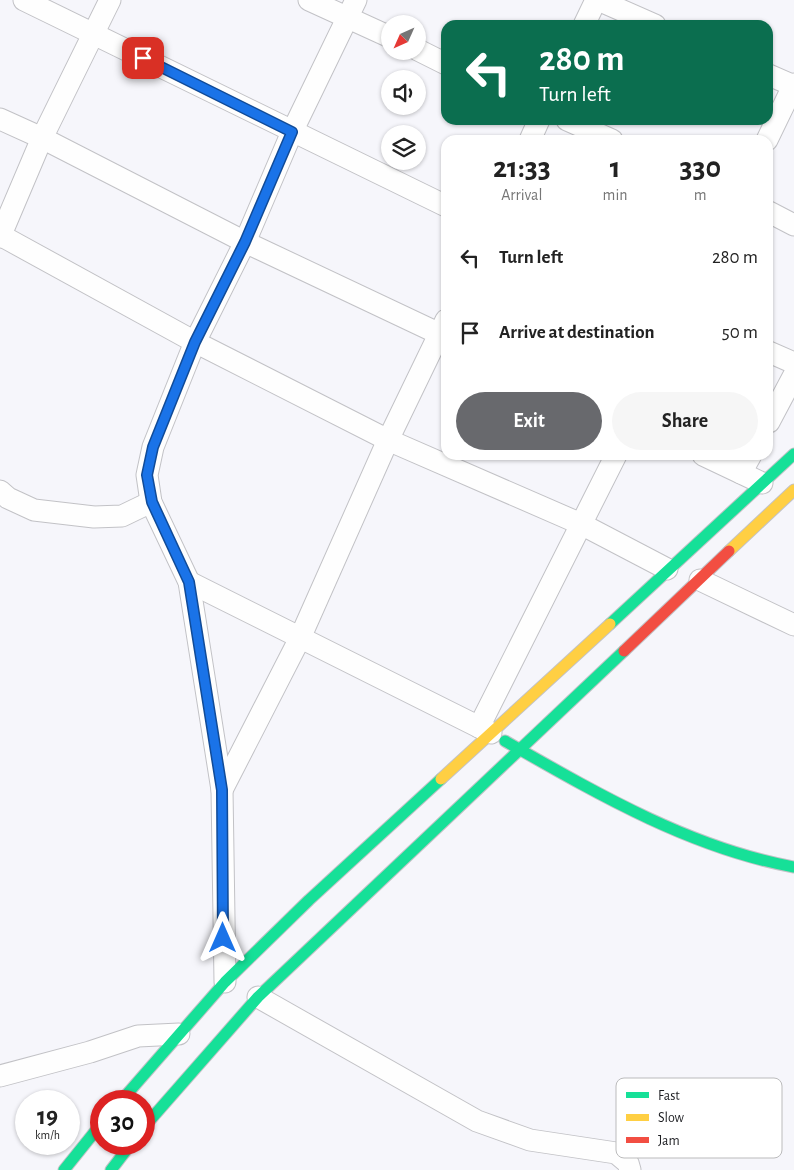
<!DOCTYPE html>
<style>
:root{--surface:#fff;--page:#f6f6f6;--text:#222;--muted:#767676;--accent:#68696d}
body{margin:0;font-family:"Alegreya Sans",sans-serif;background:var(--page);color:var(--text);height:100vh;display:flex;flex-direction:column;font-size:19px;white-space:nowrap}
*{box-sizing:border-box;margin:0}
p{font-size:16px;color:var(--muted)}
.icon{flex:none;width:28px;height:28px;fill:none;stroke:currentColor;stroke-width:2;stroke-linecap:round;stroke-linejoin:round}
.map{position:relative;flex:1;overflow:hidden}
.panel{position:absolute;left:441px;top:135px;width:332px;height:325px;display:flex;flex-direction:column;background:var(--surface);border-radius:15px;box-shadow:0 1px 4px #0004}
.panel>*{flex:none}
.top-card{position:absolute;left:441px;top:20px;width:332px;height:105px;border-radius:15px;box-shadow:0 1px 4px #0004;background:#0b6e4f;color:#fff;overflow:hidden}
.needle{width:32px;rotate:225deg}
.buttons{position:absolute;left:381px;top:15px;display:grid;gap:10px}
.buttons a{display:grid;place-items:center;width:45px;height:45px;border-radius:50%;background:var(--surface);box-shadow:0 1px 4px #0004;font-size:25px}
.speed{position:absolute;left:15px;top:1090px;display:flex;gap:10px;font-size:25px;font-weight:700;text-align:center}
.speed>*{display:grid;place-content:center;width:65px;height:65px;border-radius:50%;background:var(--surface);box-shadow:0 1px 4px #0004;line-height:1}
.speed small{font-size:12px;font-weight:400}
.speed .limit{border:8px solid #d22;background:#fff;color:#111}
.pin{position:absolute;display:grid;place-items:center;width:42px;height:42px;color:#fff;margin:-21px;border-radius:10px;box-shadow:0 2px 8px #0006}
.me{position:absolute;width:55px;margin:-28px;rotate:0deg;stroke-linejoin:round;filter:drop-shadow(0 0 4px #0008)}
.turn{display:flex;align-items:center;gap:18px;height:105px;padding:0 15px;font-size:22px}
.turn .icon{width:65px;height:65px;stroke-width:2.5}
.turn b{display:block;font-size:35px;line-height:42px}
.eta{display:flex;justify-content:space-evenly;align-items:center;height:85px;text-align:center}
.eta b{font-size:30px;font-weight:700;line-height:35px}
.button{display:flex;gap:10px;margin-top:auto;padding:10px 15px}
.button a{flex:1;height:58px;border-radius:30px;background:var(--accent);color:#fff;font-size:20px;font-weight:700;line-height:58px;text-align:center}
.button a+a{background:var(--page);color:var(--text)}
ul{padding:0;list-style:none}
li{display:flex;align-items:center;gap:15px;height:75px;padding:0 15px}
li div{flex:1}
li b{display:block;font-size:19px}
li em{font-style:normal}
.map>svg:first-child{display:block}
.lines{fill:none;stroke-linecap:round;stroke-linejoin:round}
.street-casing{stroke:#c2c2c6;stroke-width:23}
.fast-casing{stroke:#c2c2c6;stroke-width:13}
.slow-casing{stroke:#c2c2c6;stroke-width:13}
.jam-casing{stroke:#c2c2c6;stroke-width:13}
.street{stroke:#fefefe;stroke-width:21}
.fast{stroke:#16e098;stroke-width:11}
.slow{stroke:#ffcf43;stroke-width:11}
.jam{stroke:#f24e42;stroke-width:11}
.route-casing{stroke:#114b97;stroke-width:12}
.route{stroke:#1a73e8;stroke-width:9}
.key{fill:#fff;stroke:#bbbbbc;stroke-width:1}
.key-label{font-size:14px;fill:#1c1d21}
</style>
<div class="map">
<svg width="794" height="1170" viewBox="0 0 794 1170">
<rect width="100%" height="100%" fill="#f6f6fb"/>
<g class="lines">
<defs>
<g id="street">
<path d="M24 0 446 206"/>
<path d="M309 0 390 37"/>
<path d="M598 0 655 25"/>
<path d="M584 25 596 0"/>
<path d="M418 50 446 64"/>
<path d="M769 75 794 86"/>
<path d="M0 119 42 138 245 242 446 337"/>
<path d="M567 120 612 140"/>
<path d="M530 140 539 120"/>
<path d="M767 140 794 84"/>
<path d="M769 212 794 225"/>
<path d="M0 235 195 342 388 440 581 524 667 569"/>
<path d="M0 237 42 138 110 0"/>
<path d="M769 352 794 363"/>
<path d="M769 422 794 375"/>
<path d="M703 455 762 483"/>
<path d="M741 473 751 455"/>
<path d="M0 491 8 498 34 510 94 517 122 516 151 502"/>
<path d="M700 580 794 625"/>
<path d="M189 582 491 733"/>
<path d="M479 727 616 455"/>
<path d="M222 790 300 638 388 440 446 320"/>
<path d="M225 982 222 790 189 582 151 502 147 475 153 447 195 342 245 242 292 132 356 0"/>
<path d="M258 997 477 1121 530 1140 616 1153 628 1163 630 1170"/>
<path d="M0 1076 90 1052 138 1036 179 1034"/>
</g>
<g id="fast">
<path d="M610 624 794 454"/>
<path d="M505 741C596 793 690 848 794 867"/>
<path d="M121 1101 225 982 309 900 441 779"/>
<path d="M144 1127 258 997 624 651"/>
<path d="M64 1170 101 1124"/>
<path d="M111 1170 131 1144"/>
</g>
<g id="slow">
<path d="M729 551 794 490"/>
<path d="M441 779 610 624"/>
</g>
<path id="jam" d="M624 651 729 551"/>
</defs>
<use href="#street" class="street-casing"/>
<use href="#fast" class="fast-casing"/>
<use href="#slow" class="slow-casing"/>
<use href="#jam" class="jam-casing"/>
<use href="#street" class="street"/>
<use href="#fast" class="fast"/>
<use href="#slow" class="slow"/>
<use href="#jam" class="jam"/>
</g>
<g class="lines">
<defs>
<path id="route" d="M143 58 292 132 245 242 195 342 153 447 147 475 152 502 189 582 222 790 223 938"/>
</defs>
<use href="#route" class="route-casing"/>
<use href="#route" class="route"/>
</g>
<rect x="616" y="1078" width="166" height="80" rx="8" class="key"/>
<rect x="626" y="1092" width="23" height="6" fill="#16e098"/>
<rect x="626" y="1114" width="23" height="7" fill="#ffcf43"/>
<rect x="626" y="1137" width="23" height="6" fill="#f24e42"/>
<g class="key-label">
<text x="658" y="1100">Fast</text>
<text x="658" y="1122">Slow</text>
<text x="658" y="1145">Jam</text>
</g>
</svg>
<div class="buttons">
<a><svg class="needle" viewBox="-14 -14 28 28"><path d="M0-13l5 13h-10z" fill="#e53935"/><path d="M0 13l5-13h-10z" fill="#767676"/></svg></a>
<a><svg class="icon" aria-label="sound" viewBox="0 0 24 24"><path d="M4 9h4l5-4v14l-5-4H4zM17 9q2 3 0 6"/></svg></a>
<a><svg class="icon" aria-label="layers" viewBox="0 0 24 24"><path d="M12 4l9 5-9 5-9-5zM3 14l9 5 9-5"/></svg></a>
</div>
<div class="speed"><div>19<small>km/h</small></div><div class="limit">30</div></div>
<div class="pin" style="left:143px;top:58px;background:#d93025"><svg class="icon" aria-label="arrive" viewBox="0 0 24 24"><path d="M6 21V4h12l-3 4 3 4H6"/></svg></div>
<svg class="me" style="left:223px;top:938px" viewBox="-20 -20 40 40"><path d="M0-17L14 15 0 8-14 15z" fill="#1a73e8" stroke="#fff" stroke-width="4"/></svg>
<div class="top-card">
<div class="turn"><svg class="icon" aria-label="left" viewBox="0 0 24 24"><path d="M17 20v-9H6M10 6l-5 5 5 5"/></svg><div><b>280 m</b>Turn left</div></div>
</div>
<section class="panel">
<div class="eta">
<div><b>21:33</b><p>Arrival</p></div>
<div><b>1</b><p>min</p></div>
<div><b>330</b><p>m</p></div>
</div>
<ul>
<li><svg class="icon" aria-label="left" viewBox="0 0 24 24"><path d="M17 20v-9H6M10 6l-5 5 5 5"/></svg><div><b>Turn left</b></div><em>280 m</em></li>
<li><svg class="icon" aria-label="arrive" viewBox="0 0 24 24"><path d="M6 21V4h12l-3 4 3 4H6"/></svg><div><b>Arrive at destination</b></div><em>50 m</em></li>
</ul>
<div class="button"><a>Exit</a><a>Share</a></div>
</section>
</div>
